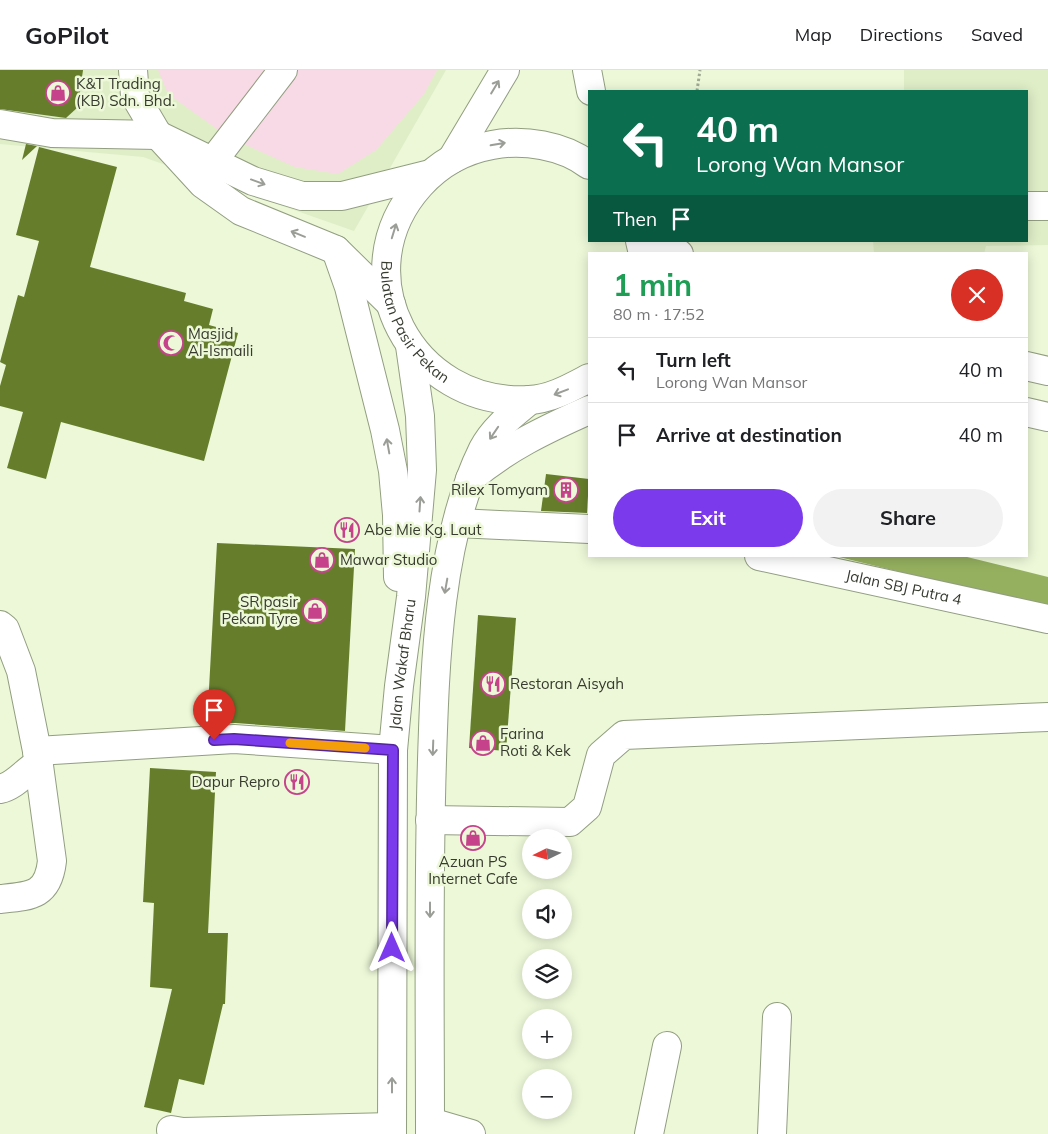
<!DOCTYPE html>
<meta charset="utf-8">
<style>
:root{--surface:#fff;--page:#f2f2f2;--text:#202124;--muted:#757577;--line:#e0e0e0;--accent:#7c3aed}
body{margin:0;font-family:Mulish,sans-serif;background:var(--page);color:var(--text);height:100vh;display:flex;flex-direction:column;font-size:19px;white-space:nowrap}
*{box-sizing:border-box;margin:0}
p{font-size:16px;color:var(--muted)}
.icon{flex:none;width:28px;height:28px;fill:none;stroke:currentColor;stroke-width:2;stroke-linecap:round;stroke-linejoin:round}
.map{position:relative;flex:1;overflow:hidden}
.sheet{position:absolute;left:588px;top:182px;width:440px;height:305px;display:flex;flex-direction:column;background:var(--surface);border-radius:0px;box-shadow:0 2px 12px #0003}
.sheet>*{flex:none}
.banner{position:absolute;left:588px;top:20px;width:440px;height:152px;border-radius:0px;box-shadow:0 2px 12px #0003;background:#0b6e4f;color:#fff;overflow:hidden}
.needle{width:32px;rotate:265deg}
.tools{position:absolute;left:522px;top:759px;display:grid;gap:10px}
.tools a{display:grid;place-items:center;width:50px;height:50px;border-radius:50%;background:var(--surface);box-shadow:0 2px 12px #0003;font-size:25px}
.pin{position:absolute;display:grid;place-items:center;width:42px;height:42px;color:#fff;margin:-51px -21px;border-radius:50% 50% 50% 0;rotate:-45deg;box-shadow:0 0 5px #0007}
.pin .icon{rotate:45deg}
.me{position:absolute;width:55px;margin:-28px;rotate:0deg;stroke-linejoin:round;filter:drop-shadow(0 0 4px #0008)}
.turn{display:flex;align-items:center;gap:18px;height:105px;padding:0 25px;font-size:22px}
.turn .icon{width:65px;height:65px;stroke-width:2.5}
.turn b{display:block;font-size:35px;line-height:42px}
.then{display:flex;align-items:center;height:48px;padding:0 25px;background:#0003;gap:10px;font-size:19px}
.round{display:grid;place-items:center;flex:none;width:52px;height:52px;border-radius:26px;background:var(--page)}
.summary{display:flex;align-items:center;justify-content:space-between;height:85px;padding:0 25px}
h1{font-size:30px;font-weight:700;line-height:38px;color:#1e9e55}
.primary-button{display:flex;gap:10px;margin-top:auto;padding:10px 25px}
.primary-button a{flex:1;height:58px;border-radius:30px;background:var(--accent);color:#fff;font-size:20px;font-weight:700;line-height:58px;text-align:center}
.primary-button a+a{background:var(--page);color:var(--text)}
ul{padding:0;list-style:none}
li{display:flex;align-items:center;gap:15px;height:65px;padding:0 25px;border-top:1px solid var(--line)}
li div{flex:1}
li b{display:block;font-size:19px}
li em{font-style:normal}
header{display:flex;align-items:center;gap:30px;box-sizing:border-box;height:70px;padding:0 25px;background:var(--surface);border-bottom:1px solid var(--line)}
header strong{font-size:24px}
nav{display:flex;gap:28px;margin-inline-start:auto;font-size:18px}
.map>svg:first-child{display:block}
.built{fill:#dfeec7}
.green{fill:#f8dae7}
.water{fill:#95b05f}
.building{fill:#667e2c}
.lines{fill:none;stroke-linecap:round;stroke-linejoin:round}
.minor-casing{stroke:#929e80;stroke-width:30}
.major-casing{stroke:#929e80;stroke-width:30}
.highway-casing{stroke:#929e80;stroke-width:30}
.path{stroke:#a0a991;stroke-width:3;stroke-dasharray:2.5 2.5;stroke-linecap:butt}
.minor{stroke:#fff;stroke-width:28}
.major{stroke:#fff;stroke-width:28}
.highway{stroke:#fff;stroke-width:28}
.oneway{stroke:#9b9d97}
.route-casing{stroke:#51269a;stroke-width:12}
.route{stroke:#7c3aed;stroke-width:9}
.slow{stroke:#f59e0b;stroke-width:9}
.labels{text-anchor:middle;stroke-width:5;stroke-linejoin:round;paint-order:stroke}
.poi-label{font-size:15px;fill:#373b2f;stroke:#ecf8d8;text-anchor:start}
.street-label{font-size:15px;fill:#373b2f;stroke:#ecf8d8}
</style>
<header>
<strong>GoPilot</strong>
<nav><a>Map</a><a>Directions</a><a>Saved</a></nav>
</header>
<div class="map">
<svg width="1048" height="1064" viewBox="0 0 1048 1064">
<rect width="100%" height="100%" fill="#ecf8d8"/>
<g class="built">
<path d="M0 0H446L354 161 143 87 0 74Z"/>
<path d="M904 0H1048V175L986 176 984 184H874L873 171H1026V21H904Z"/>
</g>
<path class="green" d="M158 0H437L424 24 376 80 338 104 295 97 228 67 168 24Z"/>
<path class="water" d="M835 486H963L1048 507V538Z"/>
<g class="building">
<path d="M0 0H83L78 37 66 48 0 39Z"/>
<path d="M26 74 37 76 22 90Z"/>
<path d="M39 77 117 97 90 197 186 223 184 231 213 239 209 255 238 263 204 391 61 352 46 409 7 398 23 342 0 336V316L6 295 0 292 18 225 24 227 39 171 16 165Z"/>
<path d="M546 404 589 409 587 443 541 441Z"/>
<path d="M217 473 355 479 345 661 235 653 207 655Z"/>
<path d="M478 545 516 548 506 681 469 678Z"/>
<path d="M150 698 216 702 208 863H228L225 934H223L204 1015 179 1009 171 1043 144 1037 172 919 150 917 154 833 143 832Z"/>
</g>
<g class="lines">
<defs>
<g id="minor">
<path d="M133 0 135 26 158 65 203 114 241 141 336 180 391 234"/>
<path d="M0 54 52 63 158 65 253 111 302 126H342L430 104"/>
<path d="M206 108 213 91 283 0"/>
<path d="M1026 136H1048"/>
<path d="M457 453 589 459"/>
<path id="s1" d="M759 486 1048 549"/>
<path d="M0 555 5 559 21 601 37 681 52 791C48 826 31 826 0 829"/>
<path d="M37 681 234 669 393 680"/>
<path d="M0 719C15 716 25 701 38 694"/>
<path d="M430 750 570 752 587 737 601 685 624 665 1048 647"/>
<path d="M430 1052 471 1064"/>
<path d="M171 1060 183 1062 392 1057"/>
<path d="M649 1064 667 976"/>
<path d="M772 1064 777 947"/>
</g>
<g id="major">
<path d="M336 180 349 217 385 360 393 401 397 445 398 507"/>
<path id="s2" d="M392 1064 393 680 399 616 411 527 422 400 420 346 410 276"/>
<path d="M430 1064C430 939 428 814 432 690 435 592 439 468 483 379 494 358 512 345 530 330"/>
</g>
<g id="highway">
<path d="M587 0 591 21"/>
<path d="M452 89 505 0"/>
<path id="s3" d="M589 95C563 75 523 69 492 75 464 80 439 94 420 115 340 204 412 337 529 330 551 329 570 318 589 308"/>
<path d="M640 171 643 184"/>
<path d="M663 171 679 184"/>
<path d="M1026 296 1048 301"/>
<path d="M1026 342 1048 347"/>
<path d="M470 409C506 378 546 359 589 340"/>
</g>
</defs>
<use href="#minor" class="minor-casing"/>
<use href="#major" class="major-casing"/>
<use href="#highway" class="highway-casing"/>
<path class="path" d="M697 21 700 0"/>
<use href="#minor" class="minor"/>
<use href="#major" class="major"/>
<use href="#highway" class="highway"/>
</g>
<defs><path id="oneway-shaft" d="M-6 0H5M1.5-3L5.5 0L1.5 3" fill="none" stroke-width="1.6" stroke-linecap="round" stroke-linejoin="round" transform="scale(1.25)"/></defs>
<g class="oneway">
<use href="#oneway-shaft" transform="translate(495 17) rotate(-59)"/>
<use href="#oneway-shaft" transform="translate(498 74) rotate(-10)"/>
<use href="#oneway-shaft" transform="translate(258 112) rotate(20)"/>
<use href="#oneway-shaft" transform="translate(394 161) rotate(-73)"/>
<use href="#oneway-shaft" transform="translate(298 164) rotate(-158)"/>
<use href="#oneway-shaft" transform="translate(561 322) rotate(159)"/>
<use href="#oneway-shaft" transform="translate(494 363) rotate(124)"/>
<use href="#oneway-shaft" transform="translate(388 376) rotate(-100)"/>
<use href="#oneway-shaft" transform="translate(420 434) rotate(-86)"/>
<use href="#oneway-shaft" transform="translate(446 516) rotate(100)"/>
<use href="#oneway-shaft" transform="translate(433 678) rotate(92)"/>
<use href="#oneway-shaft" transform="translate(430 840) rotate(90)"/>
<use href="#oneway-shaft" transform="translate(392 1015) rotate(-90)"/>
</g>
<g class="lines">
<defs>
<path id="route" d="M214 670 234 669 393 680 392 878"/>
</defs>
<use href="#route" class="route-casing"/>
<use href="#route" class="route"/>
<path class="slow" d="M290 673 365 678"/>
</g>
<defs>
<symbol id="shop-ring" viewBox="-11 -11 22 22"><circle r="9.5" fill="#ecf8d8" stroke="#c6438b" stroke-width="1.5"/><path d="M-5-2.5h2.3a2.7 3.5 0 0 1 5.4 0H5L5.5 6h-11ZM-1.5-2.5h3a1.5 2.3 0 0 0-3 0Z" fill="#c6438b"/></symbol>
<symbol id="mosque-ring" viewBox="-11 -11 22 22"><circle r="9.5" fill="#ecf8d8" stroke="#c6438b" stroke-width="1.5"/><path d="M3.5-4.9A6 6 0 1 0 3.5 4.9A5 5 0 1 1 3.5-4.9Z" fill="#c6438b"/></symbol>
<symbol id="building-ring" viewBox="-11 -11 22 22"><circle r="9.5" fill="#ecf8d8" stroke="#c6438b" stroke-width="1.5"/><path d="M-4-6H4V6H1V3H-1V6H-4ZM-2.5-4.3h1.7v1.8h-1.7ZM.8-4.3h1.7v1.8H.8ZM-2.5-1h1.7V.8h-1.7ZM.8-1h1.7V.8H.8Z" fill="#c6438b"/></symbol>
<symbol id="restaurant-ring" viewBox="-11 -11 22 22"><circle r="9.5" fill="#ecf8d8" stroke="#c6438b" stroke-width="1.5"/><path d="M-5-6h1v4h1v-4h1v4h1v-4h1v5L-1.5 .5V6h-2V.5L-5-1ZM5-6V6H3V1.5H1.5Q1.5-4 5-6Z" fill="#c6438b"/></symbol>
</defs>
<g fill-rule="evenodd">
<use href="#shop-ring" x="44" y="9" width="28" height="28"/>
<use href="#mosque-ring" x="157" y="259" width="28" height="28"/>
<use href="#building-ring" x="552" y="406" width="28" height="28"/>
<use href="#restaurant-ring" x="333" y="446" width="28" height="28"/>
<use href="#shop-ring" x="308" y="476" width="28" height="28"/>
<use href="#shop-ring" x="301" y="527" width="28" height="28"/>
<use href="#restaurant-ring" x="479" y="600" width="28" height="28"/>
<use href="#shop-ring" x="469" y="659" width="28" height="28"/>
<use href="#restaurant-ring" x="283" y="698" width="28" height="28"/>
<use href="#shop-ring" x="459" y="754" width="28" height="28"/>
</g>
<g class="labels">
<g class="poi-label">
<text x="76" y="19">K&amp;T Trading<tspan x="76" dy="17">(KB) Sdn. Bhd.</tspan></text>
<text x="188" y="269">Masjid<tspan x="188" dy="17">Al-Ismaili</tspan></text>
<text x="548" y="425" text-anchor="end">Rilex Tomyam</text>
<text x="364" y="465">Abe Mie Kg. Laut</text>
<text x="340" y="495">Mawar Studio</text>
<text x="298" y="537" text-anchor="end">SR pasir<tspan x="298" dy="17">Pekan Tyre</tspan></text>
<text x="510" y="619">Restoran Aisyah</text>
<text x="500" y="669">Farina<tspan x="500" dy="17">Roti &amp; Kek</tspan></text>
<text x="280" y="717" text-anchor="end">Dapur Repro</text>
<text x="473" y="797" text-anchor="middle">Azuan PS<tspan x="473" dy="17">Internet Cafe</tspan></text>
</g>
<g class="street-label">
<text dy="5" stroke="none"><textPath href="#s3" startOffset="340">Bulatan Pasir Pekan</textPath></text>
<text dy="5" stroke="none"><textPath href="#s1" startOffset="148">Jalan SBJ Putra 4</textPath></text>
<text dy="5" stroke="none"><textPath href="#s2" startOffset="470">Jalan Wakaf Bharu</textPath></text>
</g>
</g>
</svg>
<div class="tools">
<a><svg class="needle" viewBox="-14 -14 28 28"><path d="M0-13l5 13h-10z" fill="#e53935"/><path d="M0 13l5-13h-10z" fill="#757577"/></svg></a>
<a><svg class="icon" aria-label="sound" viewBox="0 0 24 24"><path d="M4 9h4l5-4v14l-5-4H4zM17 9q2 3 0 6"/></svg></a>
<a><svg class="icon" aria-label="layers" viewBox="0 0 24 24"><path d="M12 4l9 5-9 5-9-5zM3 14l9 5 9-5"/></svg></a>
<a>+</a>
<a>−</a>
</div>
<div class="pin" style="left:214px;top:670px;background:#d93025"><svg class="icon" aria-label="arrive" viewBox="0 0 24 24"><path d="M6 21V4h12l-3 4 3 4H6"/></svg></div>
<svg class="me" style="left:392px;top:878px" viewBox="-20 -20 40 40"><path d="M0-17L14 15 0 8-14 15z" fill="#7c3aed" stroke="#fff" stroke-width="4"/></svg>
<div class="banner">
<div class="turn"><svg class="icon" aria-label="left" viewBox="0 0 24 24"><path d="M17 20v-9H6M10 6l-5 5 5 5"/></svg><div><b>40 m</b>Lorong Wan Mansor</div></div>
<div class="then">Then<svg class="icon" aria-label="arrive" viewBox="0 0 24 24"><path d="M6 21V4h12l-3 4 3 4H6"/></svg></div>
</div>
<section class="sheet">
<div class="summary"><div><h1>1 min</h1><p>80 m · 17:52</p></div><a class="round" style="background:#d93025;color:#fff"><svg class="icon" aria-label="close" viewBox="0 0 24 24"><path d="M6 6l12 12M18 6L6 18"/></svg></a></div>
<ul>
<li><svg class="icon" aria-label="left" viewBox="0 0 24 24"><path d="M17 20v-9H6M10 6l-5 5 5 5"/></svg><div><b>Turn left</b><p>Lorong Wan Mansor</p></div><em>40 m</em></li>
<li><svg class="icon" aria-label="arrive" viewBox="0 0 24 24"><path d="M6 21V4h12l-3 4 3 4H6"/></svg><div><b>Arrive at destination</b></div><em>40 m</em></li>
</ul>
<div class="primary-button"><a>Exit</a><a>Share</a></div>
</section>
</div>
